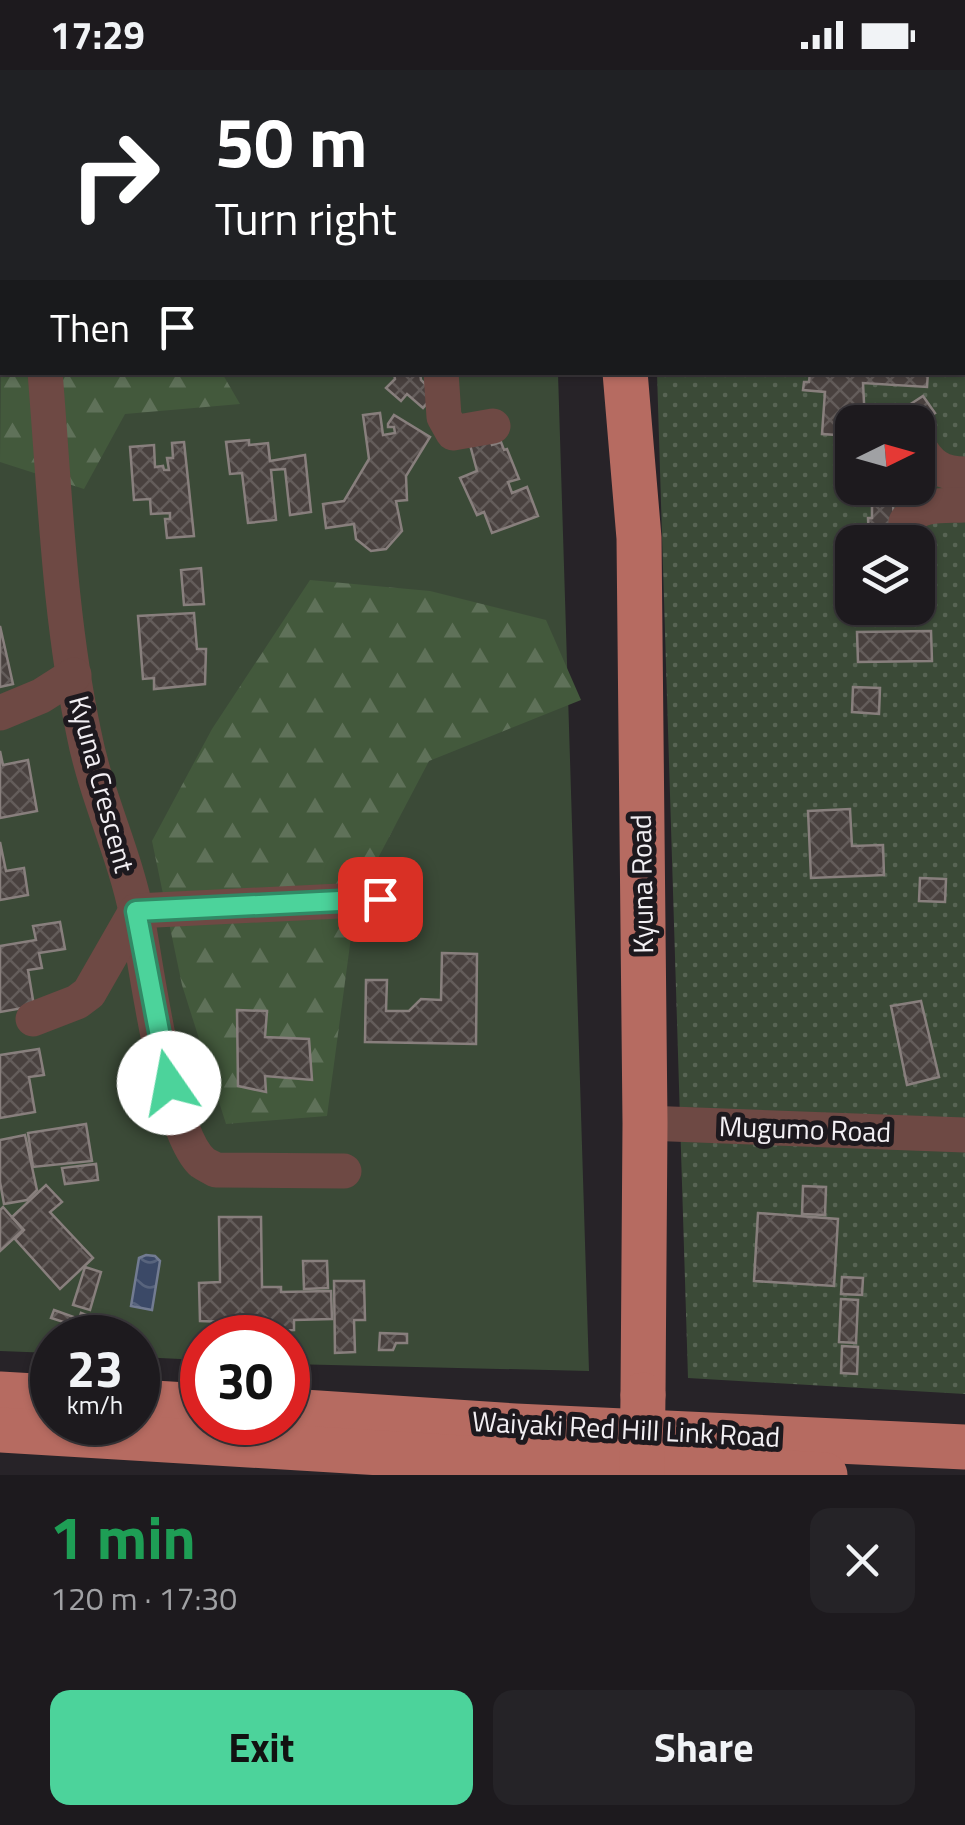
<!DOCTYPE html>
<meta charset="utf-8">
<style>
:root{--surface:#1d1a1e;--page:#252327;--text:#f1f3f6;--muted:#a0a1a4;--line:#3b383c;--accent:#4cd39b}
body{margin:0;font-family:"Titillium Web",sans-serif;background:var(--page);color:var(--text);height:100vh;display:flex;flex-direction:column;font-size:38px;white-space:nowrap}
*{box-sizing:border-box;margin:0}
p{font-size:32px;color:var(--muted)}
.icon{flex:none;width:55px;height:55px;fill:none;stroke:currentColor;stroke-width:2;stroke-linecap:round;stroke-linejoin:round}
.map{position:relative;height:1405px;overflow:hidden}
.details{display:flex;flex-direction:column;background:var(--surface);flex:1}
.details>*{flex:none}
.banner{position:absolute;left:0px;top:0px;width:965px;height:305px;box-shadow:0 2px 8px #0004,0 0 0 2px var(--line);background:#202124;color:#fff;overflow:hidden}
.needle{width:65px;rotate:85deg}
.fabs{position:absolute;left:835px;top:335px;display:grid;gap:20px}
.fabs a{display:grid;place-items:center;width:100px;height:100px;border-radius:20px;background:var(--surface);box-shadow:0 2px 8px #0004,0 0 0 2px var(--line);font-size:50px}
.speed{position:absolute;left:30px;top:1245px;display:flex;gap:20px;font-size:50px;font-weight:700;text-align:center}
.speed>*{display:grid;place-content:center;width:130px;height:130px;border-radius:50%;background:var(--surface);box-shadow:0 2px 8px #0004,0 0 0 2px var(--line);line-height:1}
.speed small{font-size:25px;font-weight:400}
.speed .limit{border:15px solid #d22;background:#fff;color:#111}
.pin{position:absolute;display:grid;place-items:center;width:85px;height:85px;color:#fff;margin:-42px;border-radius:20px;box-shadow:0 5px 15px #0006}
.me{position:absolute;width:110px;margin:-55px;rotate:348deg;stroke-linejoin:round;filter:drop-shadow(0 0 8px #0008)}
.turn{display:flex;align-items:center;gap:35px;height:210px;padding:0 50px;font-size:45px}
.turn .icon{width:130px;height:130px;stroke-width:2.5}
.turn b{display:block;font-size:70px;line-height:85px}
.then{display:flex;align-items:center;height:95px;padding:0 50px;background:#0003;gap:20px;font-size:38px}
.round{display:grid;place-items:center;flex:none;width:105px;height:105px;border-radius:20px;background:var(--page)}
.head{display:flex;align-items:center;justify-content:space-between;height:170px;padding:0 50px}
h1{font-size:60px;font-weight:700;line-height:75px;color:#1e9e55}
.cta{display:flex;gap:20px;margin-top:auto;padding:20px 50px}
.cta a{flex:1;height:115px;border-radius:20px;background:var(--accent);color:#111;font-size:40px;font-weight:700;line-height:115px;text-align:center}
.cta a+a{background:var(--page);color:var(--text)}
.status{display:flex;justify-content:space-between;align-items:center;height:70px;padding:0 50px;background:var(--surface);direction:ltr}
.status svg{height:28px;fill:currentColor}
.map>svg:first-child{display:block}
.grass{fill:#3b4a37}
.forest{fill:url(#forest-firs)}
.garden{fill:url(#garden-dots);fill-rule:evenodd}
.water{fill:url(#water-waves);stroke:#727b91;stroke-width:2.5}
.building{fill:url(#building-cross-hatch);stroke:#887f7d;stroke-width:2.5}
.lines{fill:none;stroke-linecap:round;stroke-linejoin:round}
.minor{stroke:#6e4944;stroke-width:35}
.major{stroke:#b66b61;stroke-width:45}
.major-bridge{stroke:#b66b61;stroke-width:45}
.route-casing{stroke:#318965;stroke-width:25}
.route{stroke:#4cd39b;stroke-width:18}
.labels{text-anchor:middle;stroke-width:10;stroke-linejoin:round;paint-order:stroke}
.street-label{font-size:28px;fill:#f2eff3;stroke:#1d191e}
</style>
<div class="status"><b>17:29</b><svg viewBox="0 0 49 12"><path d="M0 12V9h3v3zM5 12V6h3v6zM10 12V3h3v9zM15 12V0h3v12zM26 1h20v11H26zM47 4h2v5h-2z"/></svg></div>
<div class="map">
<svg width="965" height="1405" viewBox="0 0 965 1405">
<defs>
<pattern id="forest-firs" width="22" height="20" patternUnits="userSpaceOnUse" patternTransform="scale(2.5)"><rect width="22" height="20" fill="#43593c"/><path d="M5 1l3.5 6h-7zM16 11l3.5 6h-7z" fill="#5f7159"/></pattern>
<pattern id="garden-dots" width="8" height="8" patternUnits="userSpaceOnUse" patternTransform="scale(2.5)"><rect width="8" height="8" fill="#3b4a37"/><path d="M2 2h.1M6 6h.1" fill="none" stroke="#586454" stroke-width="1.8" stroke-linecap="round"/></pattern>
<pattern id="water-waves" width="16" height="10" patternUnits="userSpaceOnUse" patternTransform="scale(2.5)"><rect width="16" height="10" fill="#3b4967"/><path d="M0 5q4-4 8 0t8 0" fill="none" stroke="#58647d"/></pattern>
<pattern id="building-cross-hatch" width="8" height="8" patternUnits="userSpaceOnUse" patternTransform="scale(2.5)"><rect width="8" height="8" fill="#49413f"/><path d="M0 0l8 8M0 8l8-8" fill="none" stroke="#645d5b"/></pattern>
</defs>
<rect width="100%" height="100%" fill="#272328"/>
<path class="grass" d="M0 0H543V2H2V302L558 303 589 1301 288 1294V1268H202V1290L138 1287V1268H52V1283L0 1281Z"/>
<g class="forest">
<path d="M2 238V302L222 303 240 334 125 344 84 419 0 392Z"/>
<path d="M310 510 430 521 546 550 581 630 429 691 356 830 327 1046 226 1054 182 915 152 771 212 659Z"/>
</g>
<path class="garden" d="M640 0H965V1324L688 1308 657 303 962 302V2ZM852 352H918V418H852ZM852 472H918V538H852Z"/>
<path class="water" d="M146 1185 155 1186 160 1191 152 1240 131 1236 139 1188Z"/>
<g class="building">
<path d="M401 302 420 303 421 310 431 320V329L423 338 407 324 401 331 386 318 395 309 394 304Z"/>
<path d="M810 302H928L927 317 863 313 865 352H852V366L822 364 825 322 803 320 804 312H809Z"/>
<path d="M923 326 935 343 920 352 909 335Z"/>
<path d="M380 343 383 365 395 363 394 357H388V354L394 345 430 367 406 406 407 430 396 431 402 461 386 479 371 481 356 469 354 454 326 458 323 434 344 431 369 389 363 345Z"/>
<path d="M488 363 492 375 501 372 504 380 507 379 519 409 508 412 512 423 527 417 538 446 492 463 484 442 477 445 460 408 477 401 469 371Z"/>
<path d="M249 370V375L268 373 270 391 305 385 311 442 290 445 285 399 271 400 276 450 248 453 242 403 230 404 226 372Z"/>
<path d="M184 372 194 466 167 468 165 449H170V443L151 444 150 429 134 430 130 377 154 375 155 397 163 396 164 400H169L167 388H173L172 373Z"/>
<path d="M893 435 896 472H852V492H846L845 471 869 470 868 448H872V436Z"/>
<path d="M923 456 925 495H918V472H910L909 457Z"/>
<path d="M201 498 204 534 184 535 181 500Z"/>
<path d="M194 543 197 579H206L205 614 154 619V608L143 609 138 546Z"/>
<path d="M0 556 13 614 0 617Z"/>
<path d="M931 561 932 591 858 592 857 562Z"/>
<path d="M853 617 880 618 879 644 852 642Z"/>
<path d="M0 681 3 695 28 690 37 741 0 748Z"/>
<path d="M850 739 852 776 883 775 884 805 811 808 808 741Z"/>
<path d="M0 772 6 801 24 798 28 825 0 830Z"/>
<path d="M920 808 946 809 945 832 919 831Z"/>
<path d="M60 852 65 879 39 883 42 898 28 900 34 936 0 942V876L36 870 33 856Z"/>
<path d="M442 883 477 884 476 974 365 972 366 910H387L386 941H409L421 929 441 930Z"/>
<path d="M921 931 939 1007 907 1015 891 936Z"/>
<path d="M237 940 267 941 265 967 309 969 312 1010 265 1006 266 1022 238 1016Z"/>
<path d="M39 979 44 1005 29 1007 35 1042 0 1048V985Z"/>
<path d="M86 1054 92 1091 33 1097 28 1063Z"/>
<path d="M25 1065 37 1120 27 1130 4 1134 0 1112V1070Z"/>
<path d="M96 1094 98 1110 65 1114 62 1098Z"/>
<path d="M46 1115 62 1132 50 1142 93 1188 60 1219 15 1169 24 1160 12 1147Z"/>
<path d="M803 1116 826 1117 825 1145 802 1144Z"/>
<path d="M3 1137 23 1160 0 1181V1140Z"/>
<path d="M758 1143 838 1149 834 1216 754 1211Z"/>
<path d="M219 1147H261L262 1217H281V1222L331 1221 332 1249 294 1250V1260L259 1261V1253L200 1251 199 1213 220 1212Z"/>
<path d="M303 1191H327L328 1218 304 1219Z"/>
<path d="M85 1197 101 1202 90 1240 73 1235Z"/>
<path d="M842 1207 863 1208 862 1225 841 1224Z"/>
<path d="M334 1211H364L365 1250H354L355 1282 335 1283Z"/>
<path d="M841 1229 858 1230 856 1273 839 1272Z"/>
<path d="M54 1240 79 1249 81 1243 89 1246 85 1259 51 1248Z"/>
<path d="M380 1263 407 1264V1273H396L393 1280H379Z"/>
<path d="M842 1276 858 1277 857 1304 841 1303Z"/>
</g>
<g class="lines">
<g class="minor">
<path d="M29 0V2"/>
<path d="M962 95H965"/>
<path d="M45 302C55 423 59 546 84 664 96 726 125 784 137 846 146 895 168 1064 203 1093 204 1094 214 1099 216 1100L344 1101"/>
<path d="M441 302 444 347 453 363 493 356"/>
<path d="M918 374C928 395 942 404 965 404"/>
<path d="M906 452C918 432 944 436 965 435"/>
<path d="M0 643 41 626 74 605"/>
<path d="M33 949 77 932 89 923 136 841 380 829"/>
<path d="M645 1053 965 1065"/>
</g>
<g class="major">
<path d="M605 0V2"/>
<path d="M625 302 639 468 645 1053 643 1325"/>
<path d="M0 1324 52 1327"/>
<path d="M138 1332 202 1336"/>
<path d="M288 1341 515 1356 965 1377"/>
<path d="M0 1360 514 1391 587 1392 825 1405"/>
</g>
<path class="major-bridge" d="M642 1405 643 1325"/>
</g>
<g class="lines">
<defs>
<path id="route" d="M169 1013 136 841 380 829"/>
</defs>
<use href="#route" class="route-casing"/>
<use href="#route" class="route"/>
</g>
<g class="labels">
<g class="street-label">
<text transform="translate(102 714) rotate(75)" y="10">Kyuna Crescent</text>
<text transform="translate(642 814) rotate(-91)" y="10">Kyuna Road</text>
<text transform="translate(805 1059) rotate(2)" y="10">Mugumo Road</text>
<text transform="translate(626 1359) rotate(3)" y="10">Waiyaki Red Hill Link Road</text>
</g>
</g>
</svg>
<div class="fabs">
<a><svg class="needle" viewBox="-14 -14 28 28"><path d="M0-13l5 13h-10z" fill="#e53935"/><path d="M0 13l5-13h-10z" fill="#a0a1a4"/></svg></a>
<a><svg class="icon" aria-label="layers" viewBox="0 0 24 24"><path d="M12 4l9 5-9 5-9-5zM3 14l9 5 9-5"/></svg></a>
</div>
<div class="speed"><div>23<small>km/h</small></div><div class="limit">30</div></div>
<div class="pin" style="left:380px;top:829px;background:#d93025"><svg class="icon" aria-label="arrive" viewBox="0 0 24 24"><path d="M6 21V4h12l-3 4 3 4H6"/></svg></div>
<svg class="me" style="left:169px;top:1013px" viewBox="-20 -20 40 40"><circle r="19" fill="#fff"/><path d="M0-13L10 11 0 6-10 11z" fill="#4cd39b"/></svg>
<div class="banner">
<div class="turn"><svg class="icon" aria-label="right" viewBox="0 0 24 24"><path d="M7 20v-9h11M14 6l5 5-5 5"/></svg><div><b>50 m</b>Turn right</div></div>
<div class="then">Then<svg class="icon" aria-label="arrive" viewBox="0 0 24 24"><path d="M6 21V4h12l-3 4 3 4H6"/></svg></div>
</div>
</div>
<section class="details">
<div class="head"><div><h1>1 min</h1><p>120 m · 17:30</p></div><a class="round"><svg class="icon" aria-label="close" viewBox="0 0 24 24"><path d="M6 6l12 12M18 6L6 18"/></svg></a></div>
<div class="cta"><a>Exit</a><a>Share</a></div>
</section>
